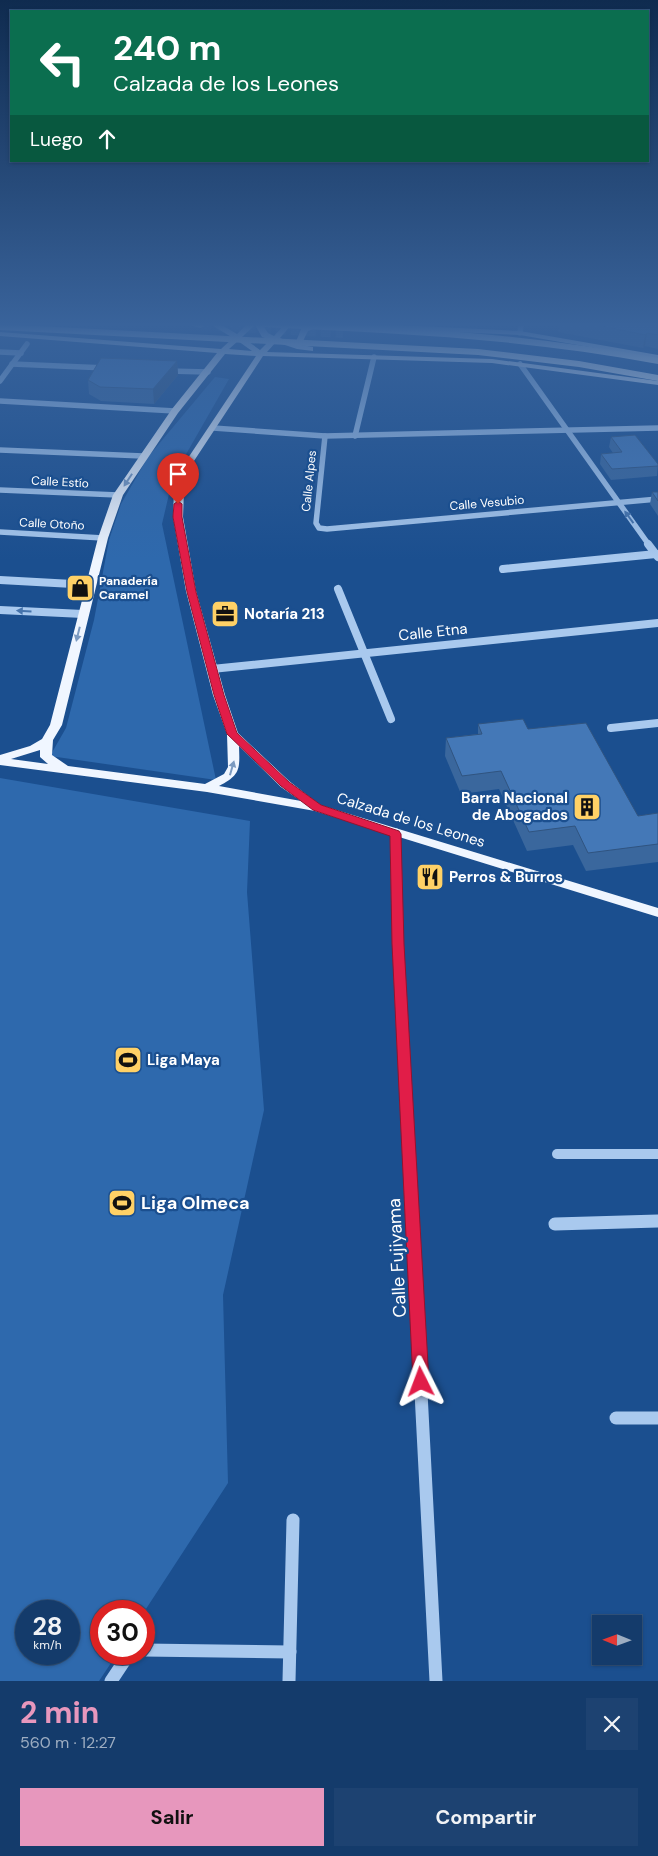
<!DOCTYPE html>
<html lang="es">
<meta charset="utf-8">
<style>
:root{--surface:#143b6b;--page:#1d4271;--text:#f1f3f6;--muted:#9dadc1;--line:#33557e;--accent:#e797bd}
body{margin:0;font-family:"DM Sans",sans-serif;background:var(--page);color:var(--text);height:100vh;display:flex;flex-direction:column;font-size:19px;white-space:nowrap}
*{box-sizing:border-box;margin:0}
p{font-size:16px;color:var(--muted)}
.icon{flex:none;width:28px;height:28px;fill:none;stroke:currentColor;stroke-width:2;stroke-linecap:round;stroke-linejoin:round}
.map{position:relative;height:1681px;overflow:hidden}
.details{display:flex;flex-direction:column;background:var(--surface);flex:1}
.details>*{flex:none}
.guide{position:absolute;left:10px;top:10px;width:639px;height:152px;border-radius:0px;box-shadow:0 1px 4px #0004,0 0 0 1px var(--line);background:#0b6e4f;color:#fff;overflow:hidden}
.needle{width:32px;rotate:271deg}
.controls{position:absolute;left:592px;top:1615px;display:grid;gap:10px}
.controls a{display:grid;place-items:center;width:50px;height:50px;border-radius:0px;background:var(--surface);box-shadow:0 1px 4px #0004,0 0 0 1px var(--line);font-size:25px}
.speed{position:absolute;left:15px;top:1600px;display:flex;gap:10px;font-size:25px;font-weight:700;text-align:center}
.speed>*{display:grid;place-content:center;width:65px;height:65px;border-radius:50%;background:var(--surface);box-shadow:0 1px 4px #0004,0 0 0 1px var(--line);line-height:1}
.speed small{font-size:12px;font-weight:400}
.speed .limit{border:8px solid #d22;background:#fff;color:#111}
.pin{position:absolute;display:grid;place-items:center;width:42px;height:42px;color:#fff;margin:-51px -21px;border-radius:50% 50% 50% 0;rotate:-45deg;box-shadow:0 0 5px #0007}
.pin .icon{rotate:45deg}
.me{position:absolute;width:55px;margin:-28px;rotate:357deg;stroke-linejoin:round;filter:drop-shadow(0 0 4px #0008)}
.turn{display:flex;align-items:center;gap:18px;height:105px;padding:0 20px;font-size:22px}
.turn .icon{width:65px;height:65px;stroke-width:2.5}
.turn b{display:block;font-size:35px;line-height:42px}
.then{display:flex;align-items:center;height:48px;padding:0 20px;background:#0003;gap:10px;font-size:19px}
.round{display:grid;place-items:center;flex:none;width:52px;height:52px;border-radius:0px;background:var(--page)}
.overview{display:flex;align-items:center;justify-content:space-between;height:85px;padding:0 20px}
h1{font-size:30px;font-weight:700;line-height:38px;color:var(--accent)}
.cta{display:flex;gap:10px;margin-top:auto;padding:10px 20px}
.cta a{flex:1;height:58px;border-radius:0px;background:var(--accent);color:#111;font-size:20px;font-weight:700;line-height:58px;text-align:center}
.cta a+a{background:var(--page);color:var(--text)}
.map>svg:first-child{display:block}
.green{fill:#2e69ad;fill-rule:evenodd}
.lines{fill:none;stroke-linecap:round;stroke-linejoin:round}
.highway-tunnel{stroke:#3d69a0;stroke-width:10;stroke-dasharray:10 5;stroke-linecap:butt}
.minor-far3{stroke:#a9c9ee;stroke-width:5.5}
.minor-far2{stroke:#a9c9ee;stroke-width:8}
.minor-far1{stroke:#a9c9ee;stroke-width:10}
.minor{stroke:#a9c9ee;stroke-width:13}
.major{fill:#f0f6ff;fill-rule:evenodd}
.highway{fill:#fff;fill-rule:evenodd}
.wall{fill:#3a679d}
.shaded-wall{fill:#305480}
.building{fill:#4478b7;stroke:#305480}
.oneway{fill:#7b9ac1}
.oneway2{fill:#4674ac}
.route{fill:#e11d48;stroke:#92132f}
.labels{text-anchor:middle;stroke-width:4.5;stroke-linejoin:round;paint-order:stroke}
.far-street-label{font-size:12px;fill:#fff;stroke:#1b4f8f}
.far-poi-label{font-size:12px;font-weight:bold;fill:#fff;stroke:#1b4f8f;text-anchor:start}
.poi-label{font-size:15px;font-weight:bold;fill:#fff;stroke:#1b4f8f;text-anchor:start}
.street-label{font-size:15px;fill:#fff;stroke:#1b4f8f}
.near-poi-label{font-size:18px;font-weight:bold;fill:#fff;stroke:#1b4f8f;text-anchor:start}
.near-street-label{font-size:18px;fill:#fff;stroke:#1b4f8f}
</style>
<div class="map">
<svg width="658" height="1681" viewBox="0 0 658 1681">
<rect width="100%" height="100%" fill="#1b4f8f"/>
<g class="green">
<path d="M215 377 229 379 173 477 162 524 216 780 50 756 66 728 94 620 109 540 121 504 148 457Z"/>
<path d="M0 778 250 821 247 892 264 1110 223 1295 228 1483 144 1612 101 1611V1654H117L99 1681H0ZM26 1611H69V1654H26Z"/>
</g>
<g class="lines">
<path class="highway-tunnel" d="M201 325 343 333"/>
<g class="minor-far3">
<path d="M520 333 521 324"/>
<path d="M0 352 21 353"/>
<path d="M12 364 107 368"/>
<path d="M520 364 649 545"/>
<path d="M168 371 208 372"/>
<path d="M0 381 27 344"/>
<path d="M0 401 175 411"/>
<path d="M213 428 325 436 658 428"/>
<path d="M325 436 316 523 319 528 327 529 658 499"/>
<path d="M355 436 374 357"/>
<path d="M0 450 143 456"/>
<path d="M0 490 118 495"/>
<path d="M0 532 103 538"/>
</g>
<g class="minor-far2">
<path d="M648 544 658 557"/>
<path d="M503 569 656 554"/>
<path d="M0 580 91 585"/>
<path d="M338 589 391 719"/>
<path d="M0 610 83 614"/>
<path d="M212 669 658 623"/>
<path d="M611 728 658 723"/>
</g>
<g class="minor-far1">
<path d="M395 833 398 944 411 1201"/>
<path d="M557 1154H658"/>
</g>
<g class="minor">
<path d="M411 1200 436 1681"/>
<path d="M555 1224 658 1221"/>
<path d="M616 1418H658"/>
<path d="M144 1650 290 1652"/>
<path d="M111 1681 127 1657 135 1654"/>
<path d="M289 1681 293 1520"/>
</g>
<path class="major" d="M210 324H220L237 334 247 324H262L268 333 274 336 285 324H292L280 338 295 344 302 327 316 324H379L520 331 658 355V359L520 335 322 326 308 331 301 345 313 347V351L297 349 276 342 267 352 492 359 658 381V385L492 363 263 356 190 467 184 490 183 517 196 591 225 695 238 733 289 781 320 805 658 908V917L315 811 207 792 0 765V755L30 746 42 739 50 725 98 538 113 495 172 409 217 353 0 336V332L221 349 233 338ZM255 325 262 337 270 340 260 350 242 337ZM238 341 252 351 229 349ZM225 354 256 356 182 467 174 490 173 517 186 591 213 695 227 734 228 767 224 774 205 784 68 766 52 755 53 740 62 725 108 538 123 495 178 413ZM239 746 281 787 301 801 219 786C240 775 240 770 239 746ZM40 750V757L48 764 11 759Z"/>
<g class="highway">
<path d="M0 324 478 349 579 361 658 375V381L579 367 478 355 0 330Z"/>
<path d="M185 324H205V325L201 328Z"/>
<path d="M259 324C393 324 526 334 658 358V364C527 339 396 333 263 327Z"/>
</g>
</g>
<g class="wall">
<path d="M559 324H658V349L645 346 643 348 558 332Z"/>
<path d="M177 361 178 375 154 404 101 401 89 394 88 380Z"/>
<path d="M611 437 658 464 657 476 611 480 600 464 601 454 613 453 609 447Z"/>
<path d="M652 492H658V516L650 504Z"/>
<path d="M478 724 528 729 638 816 658 813V862L586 871 573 845 527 851 499 789 461 794 445 756 446 738 478 734Z"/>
</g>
<g class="shaded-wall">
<path d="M647 333 645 346 643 348 645 335Z"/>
<path d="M177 361 178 375 154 404 153 389Z"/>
</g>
<g class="building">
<path d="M591 324H658V335L647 333 645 335Z"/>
<path d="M101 358 177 361 153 389 100 387 88 380Z"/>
<path d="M635 435 658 464V466L612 469 601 454 622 452 611 437Z"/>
<path d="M652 492H658V501Z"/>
<path d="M523 719 528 729 586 723 638 816 658 813V844L588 853 575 826 529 832 501 771 462 776 446 738 482 734 478 724Z"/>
</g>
<defs><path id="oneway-solid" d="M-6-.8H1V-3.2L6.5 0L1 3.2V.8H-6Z" transform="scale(1.25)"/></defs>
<g class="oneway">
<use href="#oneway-solid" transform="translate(128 480) rotate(123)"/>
<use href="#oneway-solid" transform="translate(78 634) rotate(104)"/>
<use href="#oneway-solid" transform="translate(232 768) rotate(-74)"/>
</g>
<g class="oneway2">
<use href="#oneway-solid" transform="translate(629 517) rotate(-126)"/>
<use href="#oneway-solid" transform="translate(24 611) rotate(-177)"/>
</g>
<linearGradient id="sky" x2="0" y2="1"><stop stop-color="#0f2b4f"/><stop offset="0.58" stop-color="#39639b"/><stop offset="1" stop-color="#39639b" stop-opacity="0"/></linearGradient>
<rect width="658" height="560" fill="url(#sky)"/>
<path class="route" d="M178 501 182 504V517L196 592 224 695 237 733 289 782 321 805 399 831 401 834 404 944 429 1382 427 1387 421 1389 415 1387 413 1382 392 944 390 836 313 810 281 786 227 734 214 695 187 592 173 517 174 504Z"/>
<defs>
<symbol id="shop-square" viewBox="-11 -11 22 22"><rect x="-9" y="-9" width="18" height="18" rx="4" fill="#ffd166" stroke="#1b4f8f"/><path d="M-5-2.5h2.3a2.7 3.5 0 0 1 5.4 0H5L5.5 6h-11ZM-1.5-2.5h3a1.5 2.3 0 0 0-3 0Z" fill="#111"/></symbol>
<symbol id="office-square" viewBox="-11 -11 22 22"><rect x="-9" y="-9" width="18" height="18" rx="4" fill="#ffd166" stroke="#1b4f8f"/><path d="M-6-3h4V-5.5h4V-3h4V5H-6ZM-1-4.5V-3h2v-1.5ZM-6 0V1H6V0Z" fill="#111"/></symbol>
<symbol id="building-square" viewBox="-11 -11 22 22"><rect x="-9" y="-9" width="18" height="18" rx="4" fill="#ffd166" stroke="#1b4f8f"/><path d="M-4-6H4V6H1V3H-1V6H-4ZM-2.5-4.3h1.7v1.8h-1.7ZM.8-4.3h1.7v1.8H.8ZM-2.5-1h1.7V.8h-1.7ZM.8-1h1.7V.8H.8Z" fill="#111"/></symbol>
<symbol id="restaurant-square" viewBox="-11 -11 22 22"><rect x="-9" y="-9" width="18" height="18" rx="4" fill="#ffd166" stroke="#1b4f8f"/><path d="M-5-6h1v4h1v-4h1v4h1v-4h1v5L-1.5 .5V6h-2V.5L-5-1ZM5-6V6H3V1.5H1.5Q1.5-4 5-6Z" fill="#111"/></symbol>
<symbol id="stadium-square" viewBox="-11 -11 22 22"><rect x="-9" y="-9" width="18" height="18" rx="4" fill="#ffd166" stroke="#1b4f8f"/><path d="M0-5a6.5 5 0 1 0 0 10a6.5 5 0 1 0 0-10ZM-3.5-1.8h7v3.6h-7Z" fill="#111"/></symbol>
</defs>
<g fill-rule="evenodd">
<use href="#shop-square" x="64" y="572" width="32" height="32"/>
<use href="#office-square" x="209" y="598" width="32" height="32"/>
<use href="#building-square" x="571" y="791" width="32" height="32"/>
<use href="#restaurant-square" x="414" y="861" width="32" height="32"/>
<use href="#stadium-square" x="112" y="1044" width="32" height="32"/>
<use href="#stadium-square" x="106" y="1187" width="32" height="32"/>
</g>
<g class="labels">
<g class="far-street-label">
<text transform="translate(309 481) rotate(-84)" y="4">Calle Alpes</text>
<text transform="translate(60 482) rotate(3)" y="4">Calle Estío</text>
<text transform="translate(487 503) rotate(-5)" y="4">Calle Vesubio</text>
<text transform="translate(52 524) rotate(3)" y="4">Calle Otoño</text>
</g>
<g class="far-poi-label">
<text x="99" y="585">Panadería<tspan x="99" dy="14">Caramel</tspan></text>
</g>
<g class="poi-label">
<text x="244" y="619">Notaría 213</text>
<text x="568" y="803" text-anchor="end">Barra Nacional<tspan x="568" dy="17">de Abogados</tspan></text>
<text x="449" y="882">Perros &amp; Burros</text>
<text x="147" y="1065">Liga Maya</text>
</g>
<g class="street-label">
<text transform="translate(433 632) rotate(-6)" y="5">Calle Etna</text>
<text transform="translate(411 820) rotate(17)" y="5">Calzada de los Leones</text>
</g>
<g class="near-poi-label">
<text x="141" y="1209">Liga Olmeca</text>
</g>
<g class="near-street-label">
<text transform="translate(397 1258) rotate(-93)" y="6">Calle Fujiyama</text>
</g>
</g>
</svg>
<div class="controls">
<a><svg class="needle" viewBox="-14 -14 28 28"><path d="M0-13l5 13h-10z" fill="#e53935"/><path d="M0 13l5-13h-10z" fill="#9dadc1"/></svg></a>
</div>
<div class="speed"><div>28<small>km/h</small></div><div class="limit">30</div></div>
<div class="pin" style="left:178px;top:504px;background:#d93025"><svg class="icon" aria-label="arrive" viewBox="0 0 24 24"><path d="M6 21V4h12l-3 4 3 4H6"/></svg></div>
<svg class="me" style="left:421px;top:1382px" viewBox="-20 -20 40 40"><path d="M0-17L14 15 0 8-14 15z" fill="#e11d48" stroke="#fff" stroke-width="4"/></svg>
<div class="guide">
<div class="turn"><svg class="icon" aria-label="left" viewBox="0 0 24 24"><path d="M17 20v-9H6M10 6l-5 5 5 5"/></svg><div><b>240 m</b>Calzada de los Leones</div></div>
<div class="then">Luego<svg class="icon" aria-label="ahead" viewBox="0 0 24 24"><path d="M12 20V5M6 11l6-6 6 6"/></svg></div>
</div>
</div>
<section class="details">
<div class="overview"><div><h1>2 min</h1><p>560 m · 12:27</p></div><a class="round"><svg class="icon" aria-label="close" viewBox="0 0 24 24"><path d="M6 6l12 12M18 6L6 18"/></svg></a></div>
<div class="cta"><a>Salir</a><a>Compartir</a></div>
</section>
